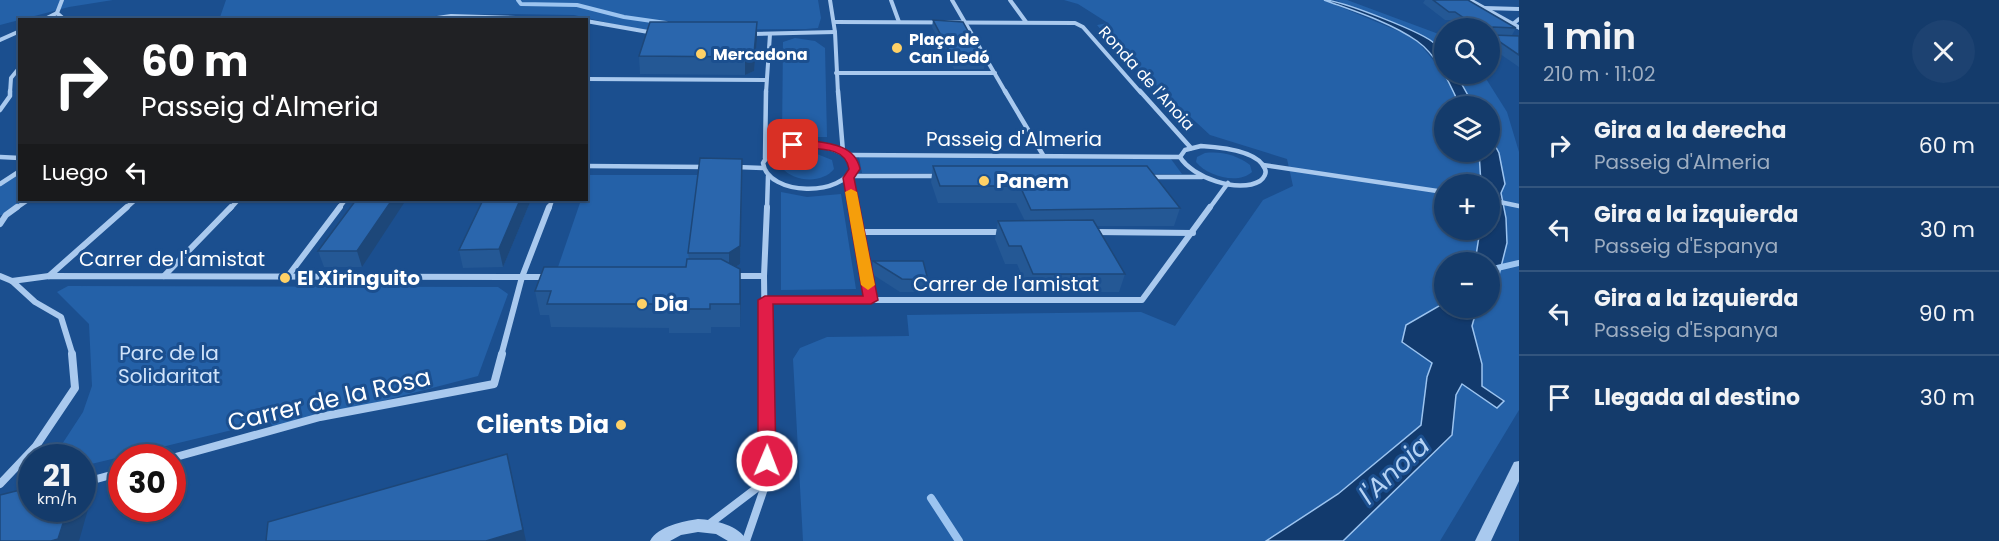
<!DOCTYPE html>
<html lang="es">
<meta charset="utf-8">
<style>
:root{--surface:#143b6b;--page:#1d4271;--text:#f1f3f6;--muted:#9dadc1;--line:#33557e}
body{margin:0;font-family:Poppins,sans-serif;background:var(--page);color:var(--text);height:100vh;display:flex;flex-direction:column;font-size:22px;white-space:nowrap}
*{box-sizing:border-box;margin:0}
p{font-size:20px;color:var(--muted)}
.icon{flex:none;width:33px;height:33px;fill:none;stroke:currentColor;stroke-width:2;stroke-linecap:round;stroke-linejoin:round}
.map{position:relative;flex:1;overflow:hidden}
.details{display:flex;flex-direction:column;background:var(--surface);width:480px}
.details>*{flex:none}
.guide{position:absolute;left:18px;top:18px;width:570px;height:183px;border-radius:0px;box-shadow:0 2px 4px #0004,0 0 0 2px var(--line);background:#202124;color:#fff;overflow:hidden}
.tools{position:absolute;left:1434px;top:18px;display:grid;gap:12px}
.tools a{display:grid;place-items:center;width:66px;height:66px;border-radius:50%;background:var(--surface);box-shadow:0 2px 4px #0004,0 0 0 2px var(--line);font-size:30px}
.speed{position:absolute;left:18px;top:444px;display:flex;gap:12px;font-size:30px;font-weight:700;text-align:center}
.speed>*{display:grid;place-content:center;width:78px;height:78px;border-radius:50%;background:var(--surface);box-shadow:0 2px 4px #0004,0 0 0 2px var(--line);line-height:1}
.speed small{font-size:15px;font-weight:400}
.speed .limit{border:9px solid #d22;background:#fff;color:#111}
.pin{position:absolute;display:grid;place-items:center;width:51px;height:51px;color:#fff;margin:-26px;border-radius:12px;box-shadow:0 3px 9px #0006}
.me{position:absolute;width:66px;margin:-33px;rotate:1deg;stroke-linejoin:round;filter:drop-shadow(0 0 4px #0008)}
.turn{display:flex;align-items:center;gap:21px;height:126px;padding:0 24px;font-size:27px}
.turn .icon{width:78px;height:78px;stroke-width:2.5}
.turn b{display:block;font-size:42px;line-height:51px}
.then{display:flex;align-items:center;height:57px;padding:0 24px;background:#0003;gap:12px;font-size:22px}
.round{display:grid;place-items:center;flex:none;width:63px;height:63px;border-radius:32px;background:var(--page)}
.summary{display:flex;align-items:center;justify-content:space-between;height:102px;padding:0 24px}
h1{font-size:36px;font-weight:600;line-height:45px}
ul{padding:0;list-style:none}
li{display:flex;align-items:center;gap:18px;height:84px;padding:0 24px;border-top:2px solid var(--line)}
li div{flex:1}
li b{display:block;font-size:22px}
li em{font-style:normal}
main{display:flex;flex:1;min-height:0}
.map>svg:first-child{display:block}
.green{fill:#2461a8}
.water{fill:#123a6d;stroke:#9cc4f0;stroke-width:1.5}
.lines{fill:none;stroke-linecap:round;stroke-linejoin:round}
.stream-far2{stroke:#9cc4f0;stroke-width:4}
.stream-far1{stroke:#9cc4f0;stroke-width:6}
.stream{stroke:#9cc4f0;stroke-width:8}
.minor-far3{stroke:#a9c9ee;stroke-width:4}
.minor-far2{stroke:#a9c9ee;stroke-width:4.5}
.minor-far1{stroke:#a9c9ee;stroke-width:6}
.minor{stroke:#a9c9ee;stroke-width:8}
.tertiary{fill:#a9c9ee;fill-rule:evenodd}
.wall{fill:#245895}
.shaded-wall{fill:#1d4779}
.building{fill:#2a66ad;stroke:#1d4779;stroke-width:1.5}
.route{fill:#e11d48;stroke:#92132f;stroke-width:1.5}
.slow{fill:#f59e0b}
.poi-dot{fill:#ffd166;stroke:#1b4f8f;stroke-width:2}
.labels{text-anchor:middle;stroke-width:6;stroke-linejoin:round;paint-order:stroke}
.far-poi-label{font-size:16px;font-weight:bold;fill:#fff;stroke:#1b4f8f;text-anchor:start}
.far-street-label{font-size:16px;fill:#fff;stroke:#1b4f8f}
.street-label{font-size:20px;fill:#fff;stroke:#1b4f8f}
.poi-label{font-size:20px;font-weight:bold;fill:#fff;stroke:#1b4f8f;text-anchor:start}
.park-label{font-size:20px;fill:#cfe3fa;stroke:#1b4f8f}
.near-street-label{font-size:24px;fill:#fff;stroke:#1b4f8f}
.near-poi-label{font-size:24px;font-weight:bold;fill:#fff;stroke:#1b4f8f;text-anchor:end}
.near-water-label{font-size:26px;font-style:italic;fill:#b5d3f5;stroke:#1b4f8f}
</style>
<main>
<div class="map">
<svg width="1519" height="541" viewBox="0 0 1519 541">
<rect width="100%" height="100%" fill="#1b4f8f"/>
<g class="green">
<path d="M0 0H113L69 7 0 25Z"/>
<path d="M226 0H818L821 18 818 28 806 29 639 30 574 15 511 14 443 15 406 20H219Z"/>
<path d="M1064 0H1324L1403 33 1418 42 1444 73 1460 106H1444V152H1479L1481 184H1444V230H1480L1475 262H1444V303L1406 325 1402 341 1432 363 1427 377 1421 425 1338 494 1266 541H803L793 359 800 348 827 337 909 336 907 315 1141 312 1175 326 1263 200 1293 186 1287 159 1210 135 1120 52 1097 25 1108 23 1078 4Z"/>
<path d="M1335 0H1347L1444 36V57L1429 39Z"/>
<path d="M795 38 815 41 825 48 827 137H782L783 42Z"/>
<path d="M1456 74H1483L1507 112 1519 152V410L1440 541H1343L1452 435 1456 395 1462 384 1497 408 1503 401 1482 386V364L1472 326 1477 308H1490V288L1499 275 1506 218 1501 193 1499 153 1490 136V106H1474Z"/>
<path d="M799 153 817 154 832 160 834 169C822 184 794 182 782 168V161Z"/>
<path d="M1205 153C1221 151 1237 155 1250 165L1252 172C1238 185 1207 176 1196 162L1197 157Z"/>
<path d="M859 157 1171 159 1182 174 862 173Z"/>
<path d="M19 171 20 200H28L6 215H0V185Z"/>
<path d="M589 175H701L690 267H558L581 200H586Z"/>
<path d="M781 192 807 197 841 194 856 289 781 290Z"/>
<path d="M68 286 498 287 508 294 478 376 275 429 269 421 83 466 82 458H53L83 412 92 386 89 324 57 292Z"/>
</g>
<g class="water">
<path d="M1324 0C1340 0 1425 33 1435 44 1444 53 1444 61 1444 74H1456L1474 106H1460C1450 84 1438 56 1417 41 1390 22 1354 11 1324 0Z"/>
<path d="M1490 136 1499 153 1505 184 1501 193 1506 218 1507 243 1499 275 1490 288V262H1475L1480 230H1490V184H1481L1479 152H1490Z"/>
<path d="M1444 303V308H1477L1472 326 1482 364V386L1504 401 1497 408 1462 384 1456 395 1452 435 1343 541H1266L1338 494 1421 425 1427 377 1432 363 1402 342 1406 325Z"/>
</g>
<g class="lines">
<path class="stream-far2" d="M518 0 521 4 577 5 624 17 666 23"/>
<path class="stream-far1" d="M1493 269 1519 263"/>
<path class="stream" d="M931 498 959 541"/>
<g class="minor-far3">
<path d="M62 0 57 13 65 20"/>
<path d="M830 0 835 32 838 93"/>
<path d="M891 0 899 22"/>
<path d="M952 0 1006 93"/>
<path d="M1010 0 1026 22"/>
<path d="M1484 8 1519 9"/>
<path d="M43 20 57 13"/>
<path d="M423 20 451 16 577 20"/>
<path d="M586 21 654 33"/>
<path d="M834 22 1075 23 1083 27 1141 93"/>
<path d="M1513 24 1519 19"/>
<path d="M752 34 835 32"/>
<path d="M0 40 20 31"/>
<path d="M836 73H995"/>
<path d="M586 79 766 80"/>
<path d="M10 93 11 78 20 67"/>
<path d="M766 93 770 34"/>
</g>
<g class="minor-far2">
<path d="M838 91 843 152"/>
<path d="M1005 91 1043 155"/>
<path d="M1140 91 1191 148"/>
<path d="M0 110 10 96V91"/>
<path d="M806 144C825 147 843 148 854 165 844 198 768 196 763 163 772 147 789 145 806 144Z"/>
<path d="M1201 146C1218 147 1258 150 1265 169 1267 173 1264 178 1260 181 1238 194 1192 177 1180 157L1185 150Z"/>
<path d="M848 155 1180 157"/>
<path d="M0 157 20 158"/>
<path d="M765 158 766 91"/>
<path d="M1263 165 1444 192"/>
<path d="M586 166 705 167"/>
<path d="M736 167 763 168"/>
<path d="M851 176H938"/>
<path d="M1149 177H1202"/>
<path d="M849 178 855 209"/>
<path d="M0 184 20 171"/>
<path d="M1490 200 1519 206"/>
<path d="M15 209 28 200"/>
<path d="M125 209 135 200"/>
<path d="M230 209 238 200"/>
<path d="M338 209 345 200"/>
<path d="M549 209 552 200"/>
<path d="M767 209 768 176"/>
<path d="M1209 209 1228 183"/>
</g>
<g class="minor-far1">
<path d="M854 207 871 300"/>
<path d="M0 224 6 215 17 207"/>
<path d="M859 232H1003"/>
<path d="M1094 232 1193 233"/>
<path d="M0 276 12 281 35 302 61 317 73 356"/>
<path d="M49 276 127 207"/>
<path d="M164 276 231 207"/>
<path d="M288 276 340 207"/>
<path d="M735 276H764"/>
<path d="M12 281 49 276 548 277"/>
<path d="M765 300H1142L1210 207"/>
<path d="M501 356 522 277 549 207"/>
<path d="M765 356 764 276 767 207"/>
</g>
<g class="minor">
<path d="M172 458 320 417 494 384 502 354"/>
<path d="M82 483 122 472"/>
<path d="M0 484 36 446 75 388 72 354"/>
<path d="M708 525 766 481"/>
<path d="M746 541 767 480 765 354"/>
</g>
<g class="tertiary">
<path d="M1467 0H1474L1519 25V30Z"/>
<path d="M1519 461V481L1491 541H1475L1514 462Z"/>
<path d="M698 519C715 520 739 525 747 541H728L716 534 698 532 681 535 670 541H650C658 526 684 521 698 519Z"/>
</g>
</g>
<g class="wall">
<path d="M1425 0H1468L1516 28 1512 35 1519 36V67L1490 47V28H1463L1451 20H1445L1423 3Z"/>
<path d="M933 20 985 62 984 69H954L932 27Z"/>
<path d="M757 22V39L754 71 745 75 640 74 639 56Z"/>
<path d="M933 166 1180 208 1174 226H1097L1125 274 1119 292H1029L1017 264H1005L995 239 998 221H1025L1016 203H938L931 182Z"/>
<path d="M742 176 740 264 736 267 741 292 740 327H711V333H669V328L551 327 549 315H540L535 291 686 267 689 259 688 253Z"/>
<path d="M356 200 362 267H324L318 251Z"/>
<path d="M531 200 503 267 463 268 459 250Z"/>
<path d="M873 261 928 280 926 292H900L872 274Z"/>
</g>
<g class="shaded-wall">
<path d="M757 22V39L754 71 745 75V57Z"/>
<path d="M742 159 740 264 729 271V253Z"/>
<path d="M392 200H406L362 267 357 251Z"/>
<path d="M520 200H531L503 267 499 249Z"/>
<path d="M740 269 741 292 740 327Z"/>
<path d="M507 454 526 541H486Z"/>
<path d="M82 481 92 495 79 541H51L68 508H82Z"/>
</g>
<g class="building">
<path d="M1433 0H1468L1516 28 1493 27 1490 31 1493 35 1519 36V55L1490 35V28H1479L1455 12H1449Z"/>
<path d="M933 20 963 22 985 62H955Z"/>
<path d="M650 22H757L754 53 745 57 639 56Z"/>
<path d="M700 158 742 159 740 246 729 253H688Z"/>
<path d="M933 166H1147L1180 208 1031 210 1020 186H940Z"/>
<path d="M356 200H392L357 251H318Z"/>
<path d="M483 200H520L499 249 459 250Z"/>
<path d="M1093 220 1125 274H1033L1021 246H1009L998 221Z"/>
<path d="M687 259H721L740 269V304H710V309H667L668 304H547L551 291H535L544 267H686Z"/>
<path d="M873 261H923L928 280 902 279Z"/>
<path d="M507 454 523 530 486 541H266L268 522Z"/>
<path d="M32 487V508H68L58 539 51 541H0V495Z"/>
</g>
<path class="route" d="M806 140C827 143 855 144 860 169L854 178 878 300 871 304H773L776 461 774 466 767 468 761 466 758 461V300L765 296H863L843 178 849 169C844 139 800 154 788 145L793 141Z"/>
<path class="slow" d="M851 189 857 192 875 285 868 290 861 285 845 192Z"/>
<g class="poi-dot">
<circle cx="897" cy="48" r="6"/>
<circle cx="701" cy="54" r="6"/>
<circle cx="984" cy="181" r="6"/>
<circle cx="285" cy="278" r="6"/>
<circle cx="642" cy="304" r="6"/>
<circle cx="621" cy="425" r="6"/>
</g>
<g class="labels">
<g class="far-poi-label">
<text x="909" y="45">Plaça de<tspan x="909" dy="18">Can Lledó</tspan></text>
<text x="713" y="60">Mercadona</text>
</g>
<g class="far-street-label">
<text transform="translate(1147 78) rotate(48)" y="6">Ronda de l'Anoia</text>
</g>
<g class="street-label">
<text x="1014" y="146">Passeig d'Almeria</text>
<text x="172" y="266">Carrer de l'amistat</text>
<text x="1006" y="291">Carrer de l'amistat</text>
</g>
<g class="poi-label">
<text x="996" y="188">Panem</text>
<text x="297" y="285">El Xiringuito</text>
<text x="654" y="311">Dia</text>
</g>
<g class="park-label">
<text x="169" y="360">Parc de la<tspan x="169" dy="23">Solidaritat</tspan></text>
</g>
<g class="near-street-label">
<text transform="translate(329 400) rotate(-13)" y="8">Carrer de la Rosa</text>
</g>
<g class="near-poi-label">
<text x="609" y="433">Clients Dia</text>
</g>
<g class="near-water-label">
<text transform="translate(1394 470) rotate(-43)" y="9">l'Anoia</text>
</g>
</g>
</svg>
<div class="tools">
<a><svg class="icon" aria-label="search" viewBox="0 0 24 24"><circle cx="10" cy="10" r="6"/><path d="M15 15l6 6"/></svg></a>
<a><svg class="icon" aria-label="layers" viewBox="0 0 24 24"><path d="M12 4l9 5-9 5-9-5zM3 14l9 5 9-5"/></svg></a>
<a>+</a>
<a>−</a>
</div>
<div class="speed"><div>21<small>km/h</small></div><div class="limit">30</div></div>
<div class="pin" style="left:793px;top:145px;background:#d93025"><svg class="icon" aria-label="arrive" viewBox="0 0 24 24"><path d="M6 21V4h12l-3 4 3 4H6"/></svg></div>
<svg class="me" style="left:767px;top:461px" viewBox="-20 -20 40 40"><circle r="17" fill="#e11d48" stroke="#fff" stroke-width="3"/><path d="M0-11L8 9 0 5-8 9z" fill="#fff"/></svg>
<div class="guide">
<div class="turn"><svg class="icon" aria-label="right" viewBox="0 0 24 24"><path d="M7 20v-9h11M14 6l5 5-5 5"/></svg><div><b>60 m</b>Passeig d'Almeria</div></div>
<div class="then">Luego<svg class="icon" aria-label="left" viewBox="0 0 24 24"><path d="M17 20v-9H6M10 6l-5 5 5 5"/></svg></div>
</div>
</div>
<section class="details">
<div class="summary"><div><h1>1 min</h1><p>210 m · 11:02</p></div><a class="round"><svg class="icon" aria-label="close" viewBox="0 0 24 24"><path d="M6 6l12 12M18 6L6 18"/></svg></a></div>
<ul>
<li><svg class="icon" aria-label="right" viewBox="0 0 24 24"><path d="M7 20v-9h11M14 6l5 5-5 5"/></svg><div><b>Gira a la derecha</b><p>Passeig d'Almeria</p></div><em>60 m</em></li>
<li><svg class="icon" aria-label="left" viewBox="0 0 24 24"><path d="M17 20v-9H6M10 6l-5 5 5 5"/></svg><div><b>Gira a la izquierda</b><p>Passeig d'Espanya</p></div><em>30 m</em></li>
<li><svg class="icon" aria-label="left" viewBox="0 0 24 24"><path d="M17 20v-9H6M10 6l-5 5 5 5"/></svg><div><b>Gira a la izquierda</b><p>Passeig d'Espanya</p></div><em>90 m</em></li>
<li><svg class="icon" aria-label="arrive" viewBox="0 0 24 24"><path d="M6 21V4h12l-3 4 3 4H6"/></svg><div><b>Llegada al destino</b></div><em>30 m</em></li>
</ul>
</section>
</main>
